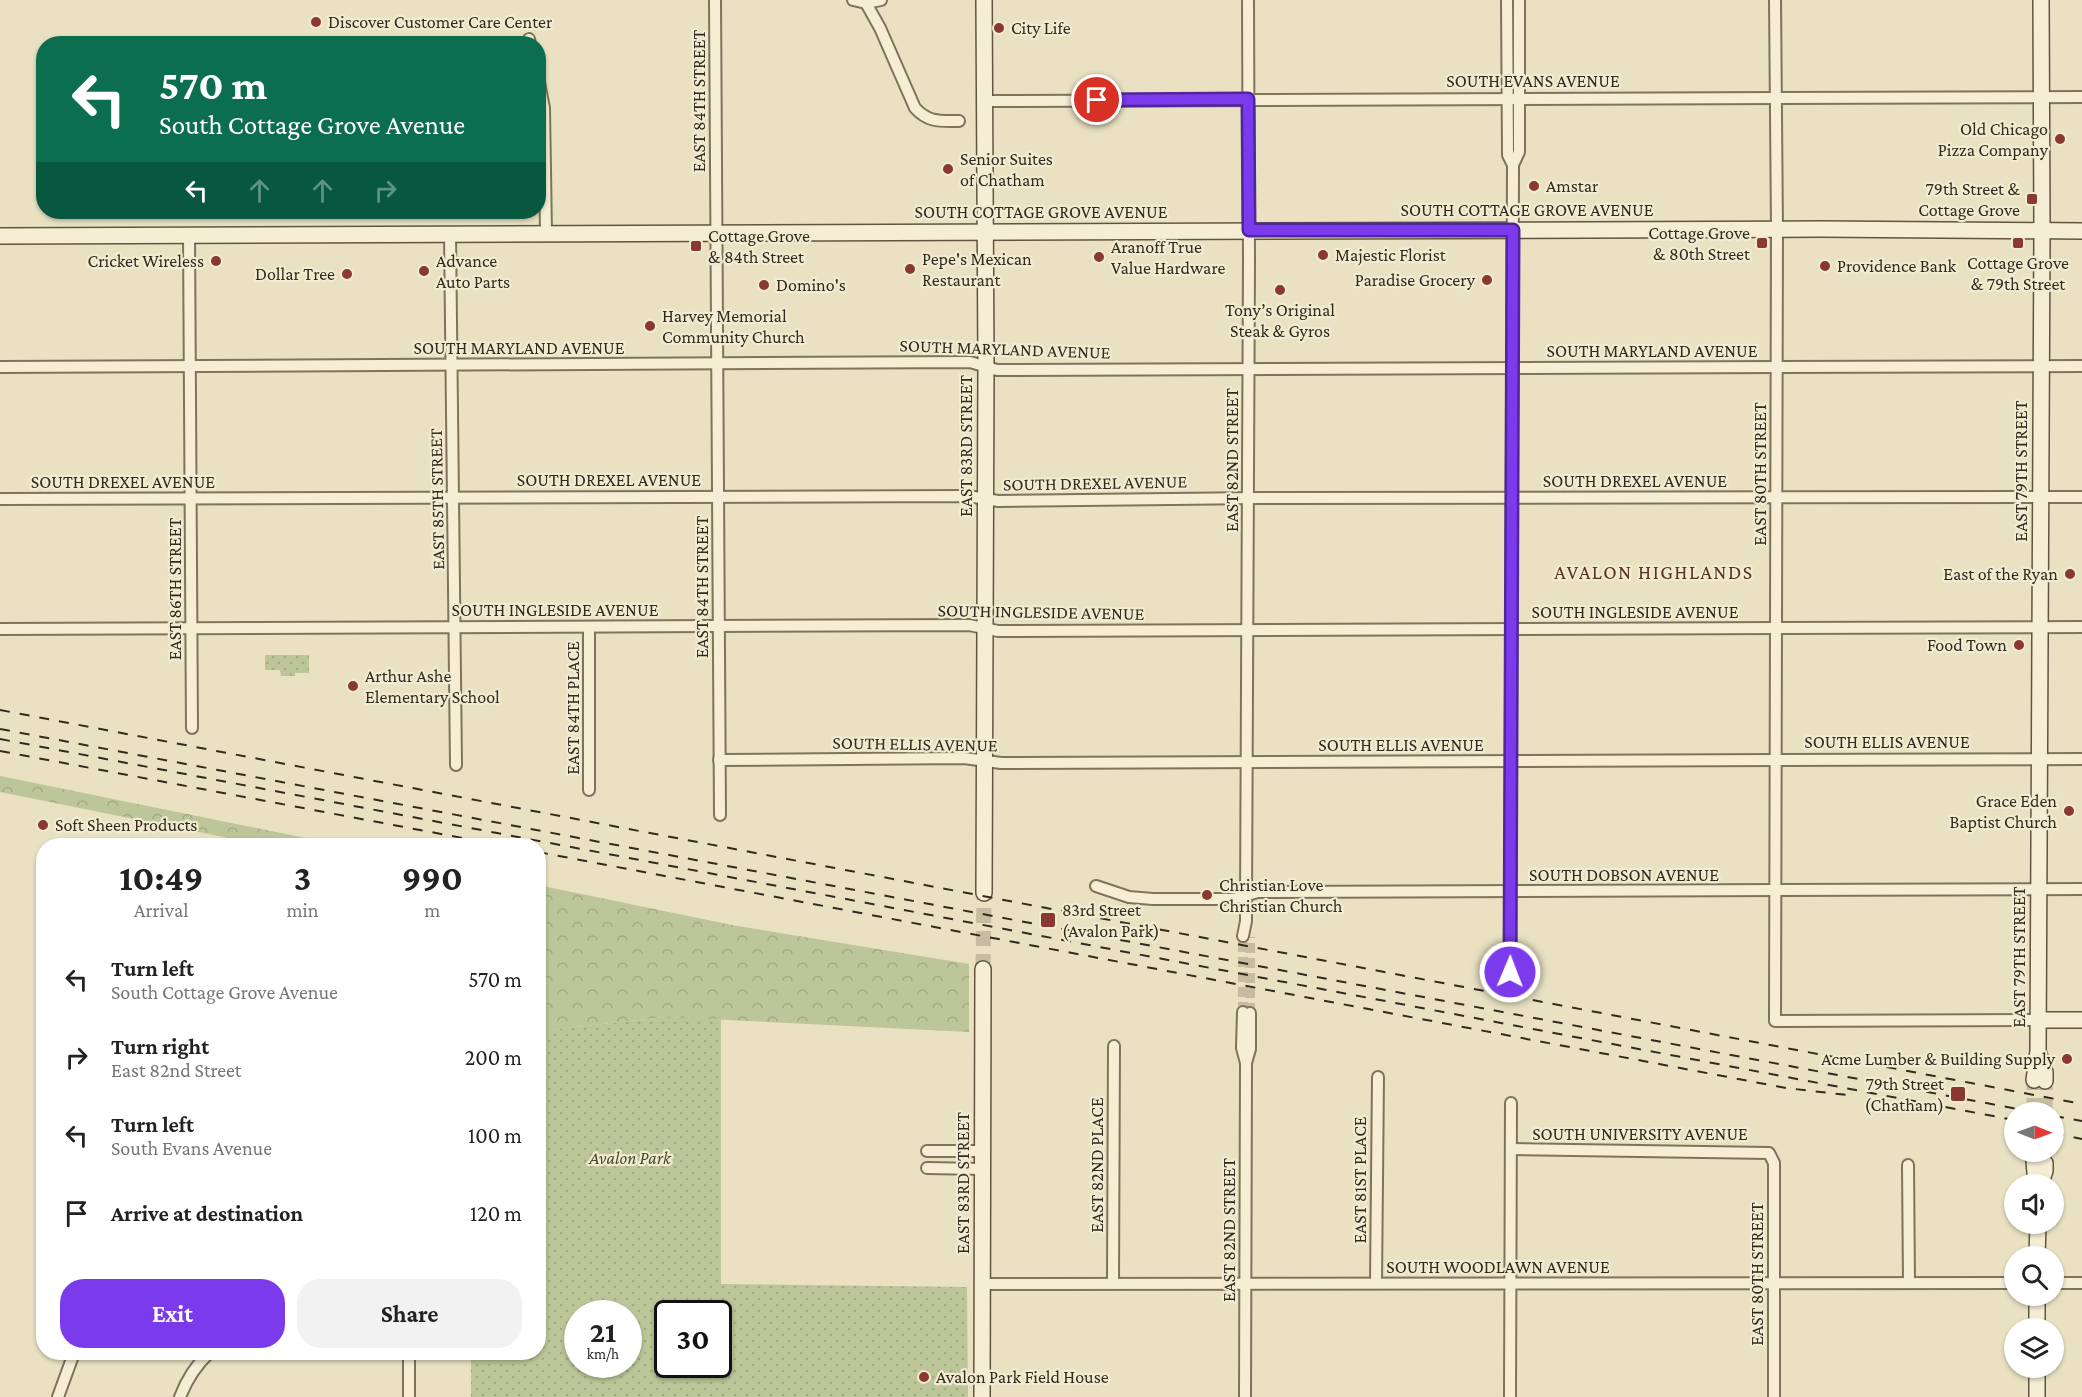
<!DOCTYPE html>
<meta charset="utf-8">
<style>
:root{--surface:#fff;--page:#f2f2f2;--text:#222;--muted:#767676;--accent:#7c3aed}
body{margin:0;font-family:"Crimson Pro",serif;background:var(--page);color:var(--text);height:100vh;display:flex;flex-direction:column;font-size:22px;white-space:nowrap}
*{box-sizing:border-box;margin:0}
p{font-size:20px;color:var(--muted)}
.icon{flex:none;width:33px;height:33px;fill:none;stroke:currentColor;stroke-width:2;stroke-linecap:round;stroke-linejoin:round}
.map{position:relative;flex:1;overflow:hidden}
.drawer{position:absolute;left:36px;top:838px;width:510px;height:522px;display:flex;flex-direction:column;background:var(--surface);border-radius:24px;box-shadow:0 2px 4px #0004}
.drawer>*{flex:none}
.guide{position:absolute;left:36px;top:36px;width:510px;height:183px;border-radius:24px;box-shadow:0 2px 4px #0004;background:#0b6e4f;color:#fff;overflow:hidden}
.needle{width:39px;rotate:91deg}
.buttons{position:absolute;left:2004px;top:1102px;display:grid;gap:12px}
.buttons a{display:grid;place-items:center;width:60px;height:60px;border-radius:50%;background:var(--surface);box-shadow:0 2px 4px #0004;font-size:30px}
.speed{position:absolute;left:564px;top:1300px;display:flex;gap:12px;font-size:30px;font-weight:700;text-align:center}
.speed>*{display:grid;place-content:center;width:78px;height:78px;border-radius:50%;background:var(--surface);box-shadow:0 2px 4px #0004;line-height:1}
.speed small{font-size:15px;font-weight:400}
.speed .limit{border:3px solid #111;border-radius:9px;background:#fff;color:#111}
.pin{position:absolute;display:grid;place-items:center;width:51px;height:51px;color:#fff;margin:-26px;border:3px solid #fff;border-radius:50%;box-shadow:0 2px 6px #0007}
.me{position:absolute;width:66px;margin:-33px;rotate:1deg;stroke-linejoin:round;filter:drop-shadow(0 0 4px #0008)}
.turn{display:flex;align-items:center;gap:21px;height:126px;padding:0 24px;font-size:27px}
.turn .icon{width:78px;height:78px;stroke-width:2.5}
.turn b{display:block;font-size:42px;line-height:51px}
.lanes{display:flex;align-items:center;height:57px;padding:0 24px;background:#0003;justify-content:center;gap:30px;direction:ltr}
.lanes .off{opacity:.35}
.eta{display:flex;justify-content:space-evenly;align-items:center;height:102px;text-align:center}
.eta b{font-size:36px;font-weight:700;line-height:42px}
.primary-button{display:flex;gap:12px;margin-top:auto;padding:12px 24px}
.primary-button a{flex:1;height:69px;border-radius:24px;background:var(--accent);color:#fff;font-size:24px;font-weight:700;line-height:69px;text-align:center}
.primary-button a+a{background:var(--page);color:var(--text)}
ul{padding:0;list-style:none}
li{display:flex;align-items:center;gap:18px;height:78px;padding:0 24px}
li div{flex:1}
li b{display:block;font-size:22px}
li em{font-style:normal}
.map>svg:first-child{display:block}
.forest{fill:url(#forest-crowns)}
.park{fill:url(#park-dots);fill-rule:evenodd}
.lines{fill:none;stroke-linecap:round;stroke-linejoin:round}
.street-tunnel{stroke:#c5bca1;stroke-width:10;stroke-dasharray:10 5;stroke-linecap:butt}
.secondary-tunnel{stroke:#c5bca1;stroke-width:15;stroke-dasharray:15 8;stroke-linecap:butt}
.street-casing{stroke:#81735b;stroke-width:14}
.secondary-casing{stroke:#63543f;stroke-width:18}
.street{stroke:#f5eed5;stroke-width:10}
.secondary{stroke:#f5eed5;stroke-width:15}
.rail{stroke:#332a1e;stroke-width:2;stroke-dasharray:10 10;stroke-linecap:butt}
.route-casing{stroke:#51269a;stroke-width:15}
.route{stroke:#7c3aed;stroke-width:10}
.poi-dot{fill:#8a3931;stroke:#f1ebd1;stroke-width:2}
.labels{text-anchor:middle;stroke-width:4.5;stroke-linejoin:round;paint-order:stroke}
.poi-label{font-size:18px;fill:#332a1e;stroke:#f1ebd1;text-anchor:start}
.street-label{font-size:18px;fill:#332a1e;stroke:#f1ebd1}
.park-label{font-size:18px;font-style:italic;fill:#404d27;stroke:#f1ebd1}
.neighbourhood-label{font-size:20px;letter-spacing:1.5px;fill:#5b3322;stroke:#f1ebd1}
</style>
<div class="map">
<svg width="2082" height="1397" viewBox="0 0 2082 1397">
<defs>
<pattern id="forest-crowns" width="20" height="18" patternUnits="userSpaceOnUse" patternTransform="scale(1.5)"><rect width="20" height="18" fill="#bcc698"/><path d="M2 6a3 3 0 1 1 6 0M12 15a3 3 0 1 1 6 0" fill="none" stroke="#a2aa83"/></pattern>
<pattern id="park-dots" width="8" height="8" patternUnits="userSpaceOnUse" patternTransform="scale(1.5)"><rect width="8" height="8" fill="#bcc698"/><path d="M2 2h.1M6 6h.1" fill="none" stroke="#a2aa83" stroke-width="1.8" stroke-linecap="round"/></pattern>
</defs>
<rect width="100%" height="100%" fill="#e9e1c2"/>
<g class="forest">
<path d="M0 776 345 846H257L253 843 0 792Z"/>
<path d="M538 885 732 925 969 964V1032L666 1017 539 1031Z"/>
</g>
<g class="park">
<path d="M265 655H309V673H295V676H281L280 670H265Z"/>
<path d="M666 1017 721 1019V1284L967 1287 968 1397H471V1353H538L539 1031ZM578 1314H628V1365H578ZM668 1314H718V1365H668Z"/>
</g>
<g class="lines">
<g class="street-tunnel">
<path d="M1243 1012V936"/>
<path d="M1250 1013V937"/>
</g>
<g class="secondary-tunnel">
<path d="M983 969 984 893"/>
<path d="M2034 1113V1080"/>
<path d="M2045 1113V1081"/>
</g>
<defs>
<g id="street">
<path d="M715 0 720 815"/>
<path d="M853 0 866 3 881 0"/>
<path d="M1507 0 1508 155 1513 165"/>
<path d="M1775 0 1777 229 1775 1021 2038 1020"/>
<path d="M866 3 880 28 915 108C929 123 940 121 959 121"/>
<path d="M529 39 530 44"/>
<path d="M538 77 544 108 546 233"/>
<path d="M985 101 2082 97"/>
<path d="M450 233 456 765"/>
<path d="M189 235 192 728"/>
<path d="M0 367 970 362 997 370 2082 366"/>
<path d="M0 499 968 496 998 501 1260 498 2082 497"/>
<path d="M589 627V790"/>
<path d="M0 629 969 625 998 631 2082 627"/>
<path d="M719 760 964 758 1001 763 2082 759"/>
<path d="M1096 886 1129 897 1153 899H1233L1258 892 2082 889"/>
<path d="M1243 936 1246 921V903L1249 261 1248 0"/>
<path d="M1510 972 1513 171V165L1519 152V0"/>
<path d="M1243 1012 1242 1048 1246 1063 1245 1397"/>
<path d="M1246 1063 1250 1049V1013"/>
<path d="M1511 1149 1769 1153 1774 1163V1397"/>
<path d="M927 1151H982"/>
<path d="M1908 1165 1909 1283"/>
<path d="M927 1168 982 1169"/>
<path d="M1113 1283 1114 1046"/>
<path d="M1376 1283 1378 1077"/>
<path d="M2054 1283H2082"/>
<path d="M982 1284 2014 1283"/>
<path d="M409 1353V1397"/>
<path d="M58 1397 74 1353"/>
<path d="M180 1397C187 1379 195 1366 209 1353"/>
<path d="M1510 1397 1511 1103"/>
</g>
<g id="secondary">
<path d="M0 236 1821 229 2082 231"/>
<path d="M984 893 986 367 984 0"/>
<path d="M2038 1020H2082"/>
<path d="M2039 1054 2045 1072V1081"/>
<path d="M2034 1080 2038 1051 2042 231 2041 0"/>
<path d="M2034 1161 2036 1185"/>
<path d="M2040 1185 2045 1171V1163"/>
<path d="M2037 1257 2038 1224"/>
<path d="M2037 1329V1296"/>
<path d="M982 1397 983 969"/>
<path d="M2037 1397V1368"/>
</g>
</defs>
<use href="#street" class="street-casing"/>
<use href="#secondary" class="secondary-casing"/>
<use href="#street" class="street"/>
<use href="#secondary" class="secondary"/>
<g class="rail">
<path d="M0 710 2082 1104"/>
<path d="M0 729 2039 1113"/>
<path d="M0 739 2014 1120"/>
<path d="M0 751 505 846"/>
<path d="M538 852 1786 1088 1847 1095"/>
<path d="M2054 1116 2082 1121"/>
<path d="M2054 1133 2082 1139"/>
</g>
</g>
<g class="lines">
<defs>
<path id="route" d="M1097 100 1248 99 1249 230H1513L1510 972"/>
</defs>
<use href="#route" class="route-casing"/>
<use href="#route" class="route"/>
</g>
<g class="poi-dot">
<circle cx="316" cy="22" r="6"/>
<circle cx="999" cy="28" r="6"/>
<circle cx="2060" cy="139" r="6"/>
<circle cx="948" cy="169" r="6"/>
<circle cx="1534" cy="186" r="6"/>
<rect x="2026" y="193" width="12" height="12" rx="3"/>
<rect x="1756" y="237" width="12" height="12" rx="3"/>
<rect x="2012" y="237" width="12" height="12" rx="3"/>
<rect x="690" y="240" width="12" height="12" rx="3"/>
<circle cx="1323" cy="255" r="6"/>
<circle cx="1099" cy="257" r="6"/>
<circle cx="216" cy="261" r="6"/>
<circle cx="1825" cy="266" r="6"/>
<circle cx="910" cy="269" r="6"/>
<circle cx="424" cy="271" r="6"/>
<circle cx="347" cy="274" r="6"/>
<circle cx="1487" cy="280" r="6"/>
<circle cx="764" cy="285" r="6"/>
<circle cx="1280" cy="290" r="6"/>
<circle cx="650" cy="326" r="6"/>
<circle cx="2070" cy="574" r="6"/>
<circle cx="2019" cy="645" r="6"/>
<circle cx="353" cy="686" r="6"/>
<circle cx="2069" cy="811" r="6"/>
<circle cx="43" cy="825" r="6"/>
<circle cx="1207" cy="895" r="6"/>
<rect x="1040" y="912" width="16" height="16" rx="3"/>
<circle cx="2067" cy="1059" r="6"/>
<rect x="1950" y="1086" width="16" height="16" rx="3"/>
<circle cx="924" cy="1377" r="6"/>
</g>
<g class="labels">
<g class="poi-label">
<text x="328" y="28">Discover Customer Care Center</text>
<text x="1011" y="34">City Life</text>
<text x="2048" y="135" text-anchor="end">Old Chicago<tspan x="2048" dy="21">Pizza Company</tspan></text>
<text x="960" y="165">Senior Suites<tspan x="960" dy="21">of Chatham</tspan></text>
<text x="1546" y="192">Amstar</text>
<text x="2020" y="195" text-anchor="end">79th Street &amp;<tspan x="2020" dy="21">Cottage Grove</tspan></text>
<text x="1750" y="239" text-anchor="end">Cottage Grove<tspan x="1750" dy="21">&amp; 80th Street</tspan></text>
<text x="708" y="242">Cottage Grove<tspan x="708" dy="21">&amp; 84th Street</tspan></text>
<text x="1111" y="253">Aranoff True<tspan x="1111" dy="21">Value Hardware</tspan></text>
<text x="1335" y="261">Majestic Florist</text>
<text x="922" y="265">Pepe's Mexican<tspan x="922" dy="21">Restaurant</tspan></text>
<text x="204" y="267" text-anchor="end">Cricket Wireless</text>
<text x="436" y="267">Advance<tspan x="436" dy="21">Auto Parts</tspan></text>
<text x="2018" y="269" text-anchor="middle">Cottage Grove<tspan x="2018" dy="21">&amp; 79th Street</tspan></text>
<text x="1837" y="272">Providence Bank</text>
<text x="335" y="280" text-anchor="end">Dollar Tree</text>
<text x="1475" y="286" text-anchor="end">Paradise Grocery</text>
<text x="776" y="291">Domino's</text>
<text x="1280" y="316" text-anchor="middle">Tony’s Original<tspan x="1280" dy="21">Steak &amp; Gyros</tspan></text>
<text x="662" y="322">Harvey Memorial<tspan x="662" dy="21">Community Church</tspan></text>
<text x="2058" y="580" text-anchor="end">East of the Ryan</text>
<text x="2007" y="651" text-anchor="end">Food Town</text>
<text x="365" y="682">Arthur Ashe<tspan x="365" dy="21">Elementary School</tspan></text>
<text x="2057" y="807" text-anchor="end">Grace Eden<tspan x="2057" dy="21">Baptist Church</tspan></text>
<text x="55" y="831">Soft Sheen Products</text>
<text x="1219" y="891">Christian Love<tspan x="1219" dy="21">Christian Church</tspan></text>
<text x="1062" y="916">83rd Street<tspan x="1062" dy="21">(Avalon Park)</tspan></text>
<text x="2055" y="1065" text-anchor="end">Acme Lumber &amp; Building Supply</text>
<text x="1944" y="1090" text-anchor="end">79th Street<tspan x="1944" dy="21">(Chatham)</tspan></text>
<text x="936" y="1383">Avalon Park Field House</text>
</g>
<g class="street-label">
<text x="1533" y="87">SOUTH EVANS AVENUE</text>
<text transform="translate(699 101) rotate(-90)" y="6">EAST 84TH STREET</text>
<text x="1527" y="216">SOUTH COTTAGE GROVE AVENUE</text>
<text x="1041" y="218">SOUTH COTTAGE GROVE AVENUE</text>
<text x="519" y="354">SOUTH MARYLAND AVENUE</text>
<text transform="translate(1005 349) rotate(2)" y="6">SOUTH MARYLAND AVENUE</text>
<text x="1652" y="357">SOUTH MARYLAND AVENUE</text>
<text transform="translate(966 446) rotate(-90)" y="6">EAST 83RD STREET</text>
<text transform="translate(1232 460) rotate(-90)" y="6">EAST 82ND STREET</text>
<text transform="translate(2021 471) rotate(-90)" y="6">EAST 79TH STREET</text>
<text transform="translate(1760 474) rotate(-90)" y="6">EAST 80TH STREET</text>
<text x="609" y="486">SOUTH DREXEL AVENUE</text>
<text x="1635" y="487">SOUTH DREXEL AVENUE</text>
<text x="123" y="488">SOUTH DREXEL AVENUE</text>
<text transform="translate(1095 483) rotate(-1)" y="6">SOUTH DREXEL AVENUE</text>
<text transform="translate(437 499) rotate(-91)" y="6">EAST 85TH STREET</text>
<text transform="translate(702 587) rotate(-90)" y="6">EAST 84TH STREET</text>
<text transform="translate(175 589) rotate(-90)" y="6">EAST 86TH STREET</text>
<text x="555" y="616">SOUTH INGLESIDE AVENUE</text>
<text transform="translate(1041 612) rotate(1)" y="6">SOUTH INGLESIDE AVENUE</text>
<text x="1635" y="618">SOUTH INGLESIDE AVENUE</text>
<text transform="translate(573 708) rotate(-90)" y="6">EAST 84TH PLACE</text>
<text x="1887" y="748">SOUTH ELLIS AVENUE</text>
<text transform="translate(915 744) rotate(1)" y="6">SOUTH ELLIS AVENUE</text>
<text x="1401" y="751">SOUTH ELLIS AVENUE</text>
<text x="1624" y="881">SOUTH DOBSON AVENUE</text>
<text transform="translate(2019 957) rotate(-90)" y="6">EAST 79TH STREET</text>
<text x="1640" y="1140">SOUTH UNIVERSITY AVENUE</text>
<text transform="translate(1097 1165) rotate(-90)" y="6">EAST 82ND PLACE</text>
<text transform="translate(1360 1180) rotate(-90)" y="6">EAST 81ST PLACE</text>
<text transform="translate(963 1183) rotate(-90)" y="6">EAST 83RD STREET</text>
<text transform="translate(1229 1230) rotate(-90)" y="6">EAST 82ND STREET</text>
<text x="1498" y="1273">SOUTH WOODLAWN AVENUE</text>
<text transform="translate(1757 1274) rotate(-90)" y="6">EAST 80TH STREET</text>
</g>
<g class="park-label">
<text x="630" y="1164">Avalon Park</text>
</g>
<g class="neighbourhood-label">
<text x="1654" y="579">AVALON HIGHLANDS</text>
</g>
</g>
</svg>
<div class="buttons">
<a><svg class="needle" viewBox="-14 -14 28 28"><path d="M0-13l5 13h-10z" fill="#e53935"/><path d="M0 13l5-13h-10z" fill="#767676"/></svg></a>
<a><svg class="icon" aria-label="sound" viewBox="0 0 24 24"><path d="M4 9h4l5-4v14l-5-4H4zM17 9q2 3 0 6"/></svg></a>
<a><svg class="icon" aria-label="search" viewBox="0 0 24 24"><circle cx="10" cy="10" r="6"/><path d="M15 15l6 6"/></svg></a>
<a><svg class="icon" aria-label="layers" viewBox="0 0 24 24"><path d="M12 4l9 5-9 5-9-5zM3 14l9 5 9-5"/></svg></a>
</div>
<div class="speed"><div>21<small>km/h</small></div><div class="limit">30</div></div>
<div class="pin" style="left:1097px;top:100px;background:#d93025"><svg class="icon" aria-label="arrive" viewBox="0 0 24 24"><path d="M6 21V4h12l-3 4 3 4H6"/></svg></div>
<svg class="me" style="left:1510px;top:972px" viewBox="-20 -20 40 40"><circle r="17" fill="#7c3aed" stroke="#fff" stroke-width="3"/><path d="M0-11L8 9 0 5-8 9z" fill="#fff"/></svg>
<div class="guide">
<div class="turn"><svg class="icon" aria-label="left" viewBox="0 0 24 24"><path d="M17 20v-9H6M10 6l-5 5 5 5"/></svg><div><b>570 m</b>South Cottage Grove Avenue</div></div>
<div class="lanes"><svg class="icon" aria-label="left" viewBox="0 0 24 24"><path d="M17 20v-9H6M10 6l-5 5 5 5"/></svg><svg class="icon off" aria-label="ahead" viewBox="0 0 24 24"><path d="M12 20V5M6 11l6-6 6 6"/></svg><svg class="icon off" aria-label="ahead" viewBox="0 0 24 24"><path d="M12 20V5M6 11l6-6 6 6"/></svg><svg class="icon off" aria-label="right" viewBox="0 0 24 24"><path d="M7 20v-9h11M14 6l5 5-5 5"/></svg></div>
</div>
<section class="drawer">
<div class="eta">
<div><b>10:49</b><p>Arrival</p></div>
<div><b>3</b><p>min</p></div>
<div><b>990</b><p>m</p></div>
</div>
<ul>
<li><svg class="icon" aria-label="left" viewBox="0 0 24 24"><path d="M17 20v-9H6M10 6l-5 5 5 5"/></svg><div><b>Turn left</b><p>South Cottage Grove Avenue</p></div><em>570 m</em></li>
<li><svg class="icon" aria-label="right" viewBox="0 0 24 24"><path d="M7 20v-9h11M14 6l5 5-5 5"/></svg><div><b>Turn right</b><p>East 82nd Street</p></div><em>200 m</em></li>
<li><svg class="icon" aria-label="left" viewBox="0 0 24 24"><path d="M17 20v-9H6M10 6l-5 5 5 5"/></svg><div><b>Turn left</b><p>South Evans Avenue</p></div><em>100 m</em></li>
<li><svg class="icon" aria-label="arrive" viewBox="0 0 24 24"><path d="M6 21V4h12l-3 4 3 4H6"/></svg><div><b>Arrive at destination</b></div><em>120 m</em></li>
</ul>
<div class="primary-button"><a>Exit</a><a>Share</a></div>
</section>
</div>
